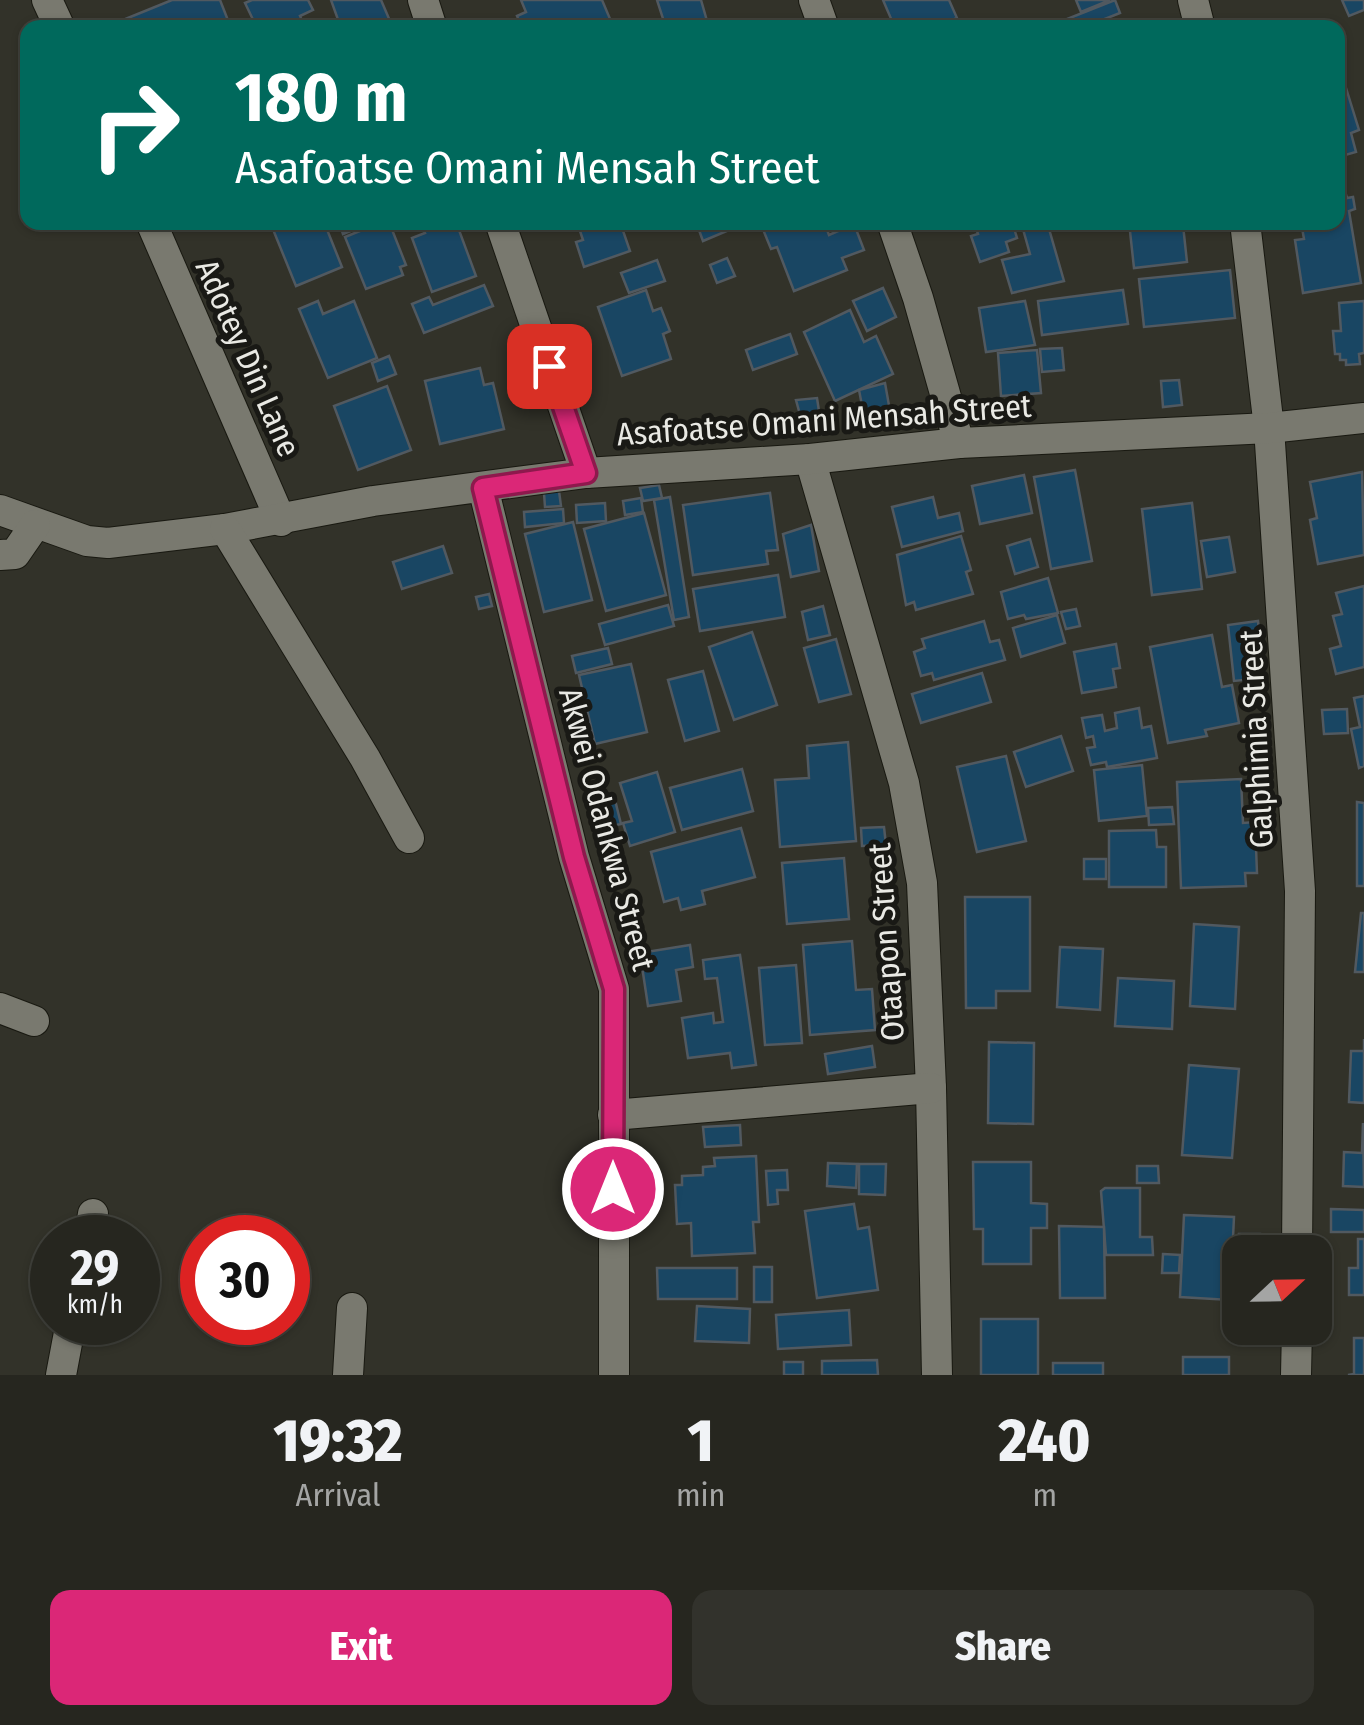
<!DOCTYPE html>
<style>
:root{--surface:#26261f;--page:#32322c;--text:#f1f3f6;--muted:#a4a5a4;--line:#42433d;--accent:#db2777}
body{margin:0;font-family:"Fira Sans Condensed",sans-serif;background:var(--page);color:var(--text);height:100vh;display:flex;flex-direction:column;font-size:38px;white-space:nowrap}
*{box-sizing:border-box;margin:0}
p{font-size:32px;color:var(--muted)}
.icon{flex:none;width:55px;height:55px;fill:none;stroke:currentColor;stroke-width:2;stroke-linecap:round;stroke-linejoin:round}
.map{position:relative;height:1375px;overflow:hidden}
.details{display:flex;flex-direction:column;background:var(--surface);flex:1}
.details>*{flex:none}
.hud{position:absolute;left:20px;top:20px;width:1325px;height:210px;border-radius:20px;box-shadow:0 2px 8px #0004,0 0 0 2px var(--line);background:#00695c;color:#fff;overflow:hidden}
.needle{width:65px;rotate:68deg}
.buttons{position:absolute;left:1222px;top:1235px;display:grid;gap:20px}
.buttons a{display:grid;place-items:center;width:110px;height:110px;border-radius:20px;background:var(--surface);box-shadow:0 2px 8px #0004,0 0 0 2px var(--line);font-size:50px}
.speed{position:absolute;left:30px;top:1215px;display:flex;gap:20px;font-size:50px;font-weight:700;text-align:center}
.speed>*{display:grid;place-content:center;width:130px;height:130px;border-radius:50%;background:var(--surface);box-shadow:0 2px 8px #0004,0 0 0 2px var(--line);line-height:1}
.speed small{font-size:25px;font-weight:400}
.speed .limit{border:15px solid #d22;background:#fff;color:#111}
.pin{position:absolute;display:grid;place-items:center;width:85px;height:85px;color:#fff;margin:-42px;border-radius:20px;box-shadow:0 5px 15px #0006}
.me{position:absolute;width:110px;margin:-55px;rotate:0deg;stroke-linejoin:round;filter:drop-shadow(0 0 8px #0008)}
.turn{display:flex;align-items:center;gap:35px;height:210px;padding:0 50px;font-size:45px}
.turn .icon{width:130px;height:130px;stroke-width:2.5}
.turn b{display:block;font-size:70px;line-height:85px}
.eta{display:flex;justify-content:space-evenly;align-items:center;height:170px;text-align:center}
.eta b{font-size:60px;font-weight:800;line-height:70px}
.button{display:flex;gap:20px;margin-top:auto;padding:20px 50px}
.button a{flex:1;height:115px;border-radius:20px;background:var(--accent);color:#fff;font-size:40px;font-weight:800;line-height:115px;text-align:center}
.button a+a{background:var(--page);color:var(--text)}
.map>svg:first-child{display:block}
.building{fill:#194663;stroke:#515960;stroke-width:2.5}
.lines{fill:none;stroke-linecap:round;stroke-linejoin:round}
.minor-casing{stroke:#191911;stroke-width:32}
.minor{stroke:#79796f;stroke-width:30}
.route-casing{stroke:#8e194d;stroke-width:25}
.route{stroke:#db2777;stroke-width:18}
.labels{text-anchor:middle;stroke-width:10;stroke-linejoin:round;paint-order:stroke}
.street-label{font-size:32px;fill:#e9e9e4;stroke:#191915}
</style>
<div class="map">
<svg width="1364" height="1375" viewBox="0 0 1364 1375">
<rect width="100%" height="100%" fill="#323229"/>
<g class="building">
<path d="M172 0H220L231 28H121L118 22Z"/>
<path d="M252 0H308L313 10 300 16 305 28H257L245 3Z"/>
<path d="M331 0H381L393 28H341Z"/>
<path d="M521 0H602L613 26 522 28 517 16 526 12Z"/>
<path d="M657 0H701L707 21 688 28H666Z"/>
<path d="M883 0H949L957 18 950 21 953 28H910L908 23 895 28Z"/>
<path d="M1076 0H1110L1081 12Z"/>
<path d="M1115 0 1120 13 1082 28H1064L1062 21Z"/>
<path d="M1342 0H1364V10L1349 16Z"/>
<path d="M1342 75 1359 130 1351 133 1356 152 1338 157V77Z"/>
<path d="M1345 191 1347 198 1353 197 1355 209 1349 211 1361 283 1303 293 1295 240 1304 239 1301 222H1338V192Z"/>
<path d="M270 222H324L342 267 296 286Z"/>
<path d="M339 222H373L343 234Z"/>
<path d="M382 222H389L406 265 400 267 403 275 366 289 345 237Z"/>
<path d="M420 222H456L476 276 432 292 412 238 425 233Z"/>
<path d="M577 222H620L630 251 584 267 576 242 583 240Z"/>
<path d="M696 222H746V223L703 241Z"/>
<path d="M773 222H824L829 235 854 224 864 250 842 258 847 270 794 291 777 247 771 249 762 227Z"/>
<path d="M974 222H1012L1017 238 1006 242 1009 252 980 262 971 236 978 234Z"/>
<path d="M1021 222H1047L1064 281 1012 293 1002 260 1030 254Z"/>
<path d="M1129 222 1183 225 1187 262 1134 268Z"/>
<path d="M727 258 735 276 717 283 710 265Z"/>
<path d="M657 260 665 281 629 293 621 273Z"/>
<path d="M1230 270 1235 318 1144 327 1139 279Z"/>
<path d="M484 285 493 306 424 333 412 304 429 297 433 305Z"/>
<path d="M883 288 896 317 867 331 853 301Z"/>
<path d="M646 290 653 311 661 308 670 331 663 334 671 359 622 376 598 307Z"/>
<path d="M1123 290 1128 324 1042 335 1038 301Z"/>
<path d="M318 301 323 314 354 301 377 358 328 378 299 309Z"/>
<path d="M1025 301 1035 345 986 352 979 308Z"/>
<path d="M1364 301V353L1359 354 1360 364 1346 365V360H1340V354H1335L1333 331H1341L1339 303Z"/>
<path d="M850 310 864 342 876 336 893 374 835 401 804 332Z"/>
<path d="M790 334 797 354 753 370 746 350Z"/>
<path d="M1062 348 1064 370 1042 372 1040 349Z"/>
<path d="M1037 350 1041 393 1001 396 998 353Z"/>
<path d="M389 356 396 374 378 381 372 363Z"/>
<path d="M480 368 484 385 493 383 504 429 440 444 425 381Z"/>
<path d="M1179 380 1182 405 1163 407 1161 381Z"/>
<path d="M885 383 890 411 864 416 859 390Z"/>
<path d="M387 386 411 450 358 470 334 406Z"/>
<path d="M817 398 822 431 805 433 796 400Z"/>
<path d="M1075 470 1092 561 1051 569 1034 477Z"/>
<path d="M1362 472 1364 555 1318 564 1310 520 1317 518 1310 482Z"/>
<path d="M1024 475 1032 513 980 524 972 486Z"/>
<path d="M659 485 662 498 643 501 640 488Z"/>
<path d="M559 491 561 506 545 507 544 493Z"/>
<path d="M770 493 778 550 766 551 768 564 693 575 683 505Z"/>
<path d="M670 497 689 617 674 620 654 500Z"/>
<path d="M933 497 938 518 959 513 963 531 902 547 892 507Z"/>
<path d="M641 498 643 512 625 515 623 501Z"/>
<path d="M605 503 606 521 577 523 576 505Z"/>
<path d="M1192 503 1202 589 1152 595 1142 509Z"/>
<path d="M563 509 564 523 525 527 524 512Z"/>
<path d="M644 513 666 595 606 611 584 529Z"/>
<path d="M573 522 592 600 544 612 525 534Z"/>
<path d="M811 525 819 571 791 577 783 534Z"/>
<path d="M961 536 971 570 966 572 973 594 916 610 914 602 906 605 897 555Z"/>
<path d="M1229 537 1235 572 1207 577 1201 541Z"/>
<path d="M1030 539 1038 567 1015 574 1007 546Z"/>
<path d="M443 546 452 573 402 589 393 562Z"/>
<path d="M778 575 785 617 700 631 693 589Z"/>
<path d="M1048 578 1058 613 1026 619 1024 615 1008 619 1001 592Z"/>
<path d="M1364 586V667L1336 674 1330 649 1341 646 1333 616 1342 614 1336 593Z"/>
<path d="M489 594 492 606 479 609 476 597Z"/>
<path d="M668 605 674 626 605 645 599 624Z"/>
<path d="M823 606 830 635 808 640 802 612Z"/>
<path d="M1076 609 1080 626 1066 629 1061 612Z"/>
<path d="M1057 615 1065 643 1021 657 1013 628Z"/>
<path d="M984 621 990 642 999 640 1005 660 934 680 932 673 921 676 914 652 925 648 922 639Z"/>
<path d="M1258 621 1264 678 1234 681 1228 625Z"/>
<path d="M752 632 777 705 734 720 709 647Z"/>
<path d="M1212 635 1222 687 1232 685 1239 723 1205 730 1207 736 1168 743 1150 647Z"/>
<path d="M836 639 851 694 819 702 804 648Z"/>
<path d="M1116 644 1120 668 1113 669 1116 687 1082 693 1074 652Z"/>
<path d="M608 648 612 664 576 673 572 656Z"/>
<path d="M631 664 647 732 595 744 579 675Z"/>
<path d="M703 671 719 731 685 741 668 680Z"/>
<path d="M982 673 991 702 921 723 912 694Z"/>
<path d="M1364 696V766L1359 768 1351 729 1360 727 1354 698Z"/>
<path d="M1139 708 1142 728 1151 726 1157 758 1107 767 1106 762 1091 765 1087 748 1095 747 1093 736 1086 738 1082 718 1102 715 1105 731 1117 728 1115 713Z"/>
<path d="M1347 709 1348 733 1324 734 1322 710Z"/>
<path d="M1061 736 1073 771 1026 787 1014 752Z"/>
<path d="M848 742 856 841 780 847 775 780 809 778 807 746Z"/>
<path d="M1006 756 1026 841 977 852 957 767Z"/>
<path d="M1142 765 1147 816 1099 821 1094 770Z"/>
<path d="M742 769 753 811 682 830 670 788Z"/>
<path d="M657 772 675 832 630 846 623 823 632 821 620 783Z"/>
<path d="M1241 779 1243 823 1255 822 1257 873H1245L1246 886 1181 888 1177 782Z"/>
<path d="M614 796 621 824 601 828 594 801Z"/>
<path d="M1357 802 1364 803V886H1357Z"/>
<path d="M1172 807 1174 824 1149 825 1148 808Z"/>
<path d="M884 827 886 845 862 846 861 828Z"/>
<path d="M741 828 755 877 702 891 705 904 681 910 678 898 664 902 651 852Z"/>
<path d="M1156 830 1157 847H1166V887H1109V831Z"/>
<path d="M844 858 849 919 787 924 782 863Z"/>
<rect x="1084" y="859" width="22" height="20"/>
<path d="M965 897H1030V991H996V1008H966Z"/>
<path d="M1361 913H1364V972H1355Z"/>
<path d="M1194 924 1239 927 1235 1009 1190 1006Z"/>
<path d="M852 941 856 990 872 989 875 1030 810 1035 803 945Z"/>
<path d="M690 945 693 967 676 970 681 1001 648 1006 640 953Z"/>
<path d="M1060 947 1103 949 1100 1010 1057 1007Z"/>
<path d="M740 955 756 1065 732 1068 730 1053 688 1058 682 1018 713 1013 714 1023 723 1022 717 978 705 979 703 960Z"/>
<path d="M796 965 802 1043 765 1045 759 968Z"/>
<path d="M1118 978 1174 981 1172 1029 1115 1026Z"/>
<path d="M1364 1039V1103L1349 1102 1351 1051H1364Z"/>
<path d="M989 1042 1034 1043 1033 1124 988 1123Z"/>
<path d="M872 1046 875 1067 828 1074 825 1054Z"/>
<path d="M1189 1065 1239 1069 1232 1158 1182 1155Z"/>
<path d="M1363 1123 1364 1187 1343 1186 1344 1152 1362 1153Z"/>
<path d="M740 1125 741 1145 705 1147 703 1127Z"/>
<path d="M756 1156 759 1222H753L755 1253 692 1256 691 1223 677 1224 675 1185H682V1176L703 1175V1167L715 1166 714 1158Z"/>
<path d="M973 1162H1031V1203L1047 1204V1228H1031V1264H983V1229H974Z"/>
<path d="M828 1163 857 1164 856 1188 827 1186Z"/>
<path d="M859 1164H886L885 1195 859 1194Z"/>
<path d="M1137 1166H1158L1159 1183H1137Z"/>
<path d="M787 1170 788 1190H777L778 1204 768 1205 766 1171Z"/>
<path d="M1105 1188H1140V1237H1152L1153 1255H1106L1101 1191Z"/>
<path d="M854 1204 858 1229 869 1227 878 1290 817 1298 805 1211Z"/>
<path d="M1331 1209 1364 1210V1232H1331Z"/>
<path d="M1184 1215 1234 1217 1230 1300 1180 1297Z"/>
<path d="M1059 1226 1104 1227 1105 1298H1060Z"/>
<path d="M1239 1234H1260V1252H1240L1238 1258Z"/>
<path d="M1358 1239H1364V1295H1349V1268H1358Z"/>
<path d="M1163 1254 1180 1255 1179 1273H1162Z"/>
<rect x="754" y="1267" width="18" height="35"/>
<path d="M657 1268H737V1299H658Z"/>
<path d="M697 1306 750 1309 749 1343 695 1341Z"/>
<path d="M849 1310 851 1345 778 1349 776 1315Z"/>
<rect x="981" y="1319" width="57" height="56"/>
<path d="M1354 1338H1364V1375H1348L1354 1374Z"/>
<rect x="1183" y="1357" width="46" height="18"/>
<path d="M877 1360 878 1375H822V1361Z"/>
<rect x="784" y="1362" width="19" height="13"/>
<rect x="1053" y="1363" width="50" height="12"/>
</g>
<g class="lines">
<defs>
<g id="minor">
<path d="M47 0 60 28"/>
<path d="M423 0 432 28"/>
<path d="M814 0 824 28"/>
<path d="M1193 0 1200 28"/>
<path d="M151 222 281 521"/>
<path d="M500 222 586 473"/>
<path d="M892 222 918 298 959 443"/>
<path d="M1245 222 1269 428 1300 891 1297 1252"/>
<path d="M810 459 904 783 922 883 931 1088 937 1375"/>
<path d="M483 487 574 857 614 989V1375"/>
<path d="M0 510 87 541 108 543 225 529 373 501 586 473 810 459 959 443 1269 428 1364 418"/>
<path d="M225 529 365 758 409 838"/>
<path d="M0 555 15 554 35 525"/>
<path d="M0 1008 34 1021"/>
<path d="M613 1115 931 1088"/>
<path d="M89 1238 93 1214"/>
<path d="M61 1375 71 1322"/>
<path d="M348 1375 352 1308"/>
<path d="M1296 1375 1297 1328"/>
</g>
</defs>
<use href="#minor" class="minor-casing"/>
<use href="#minor" class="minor"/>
</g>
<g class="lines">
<defs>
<path id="route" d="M549 366 586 473 483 488 574 857 614 989 613 1189"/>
</defs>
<use href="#route" class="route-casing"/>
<use href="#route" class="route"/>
</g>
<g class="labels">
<g class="street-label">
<text transform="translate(248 358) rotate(66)" y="11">Adotey Din Lane</text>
<text transform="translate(824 420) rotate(-4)" y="11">Asafoatse Omani Mensah Street</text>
<text transform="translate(1256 739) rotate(-93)" y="11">Galphimia Street</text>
<text transform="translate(607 829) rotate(75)" y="11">Akwei Odankwa Street</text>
<text transform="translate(886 942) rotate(-94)" y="11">Otaapon Street</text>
</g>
</g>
</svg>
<div class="buttons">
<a><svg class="needle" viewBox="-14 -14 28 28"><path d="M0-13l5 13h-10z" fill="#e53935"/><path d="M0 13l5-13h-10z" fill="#a4a5a4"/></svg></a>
</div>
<div class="speed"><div>29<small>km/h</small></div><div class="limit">30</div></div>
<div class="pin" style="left:549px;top:366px;background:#d93025"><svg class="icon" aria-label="arrive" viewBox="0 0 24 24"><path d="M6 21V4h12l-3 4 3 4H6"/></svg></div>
<svg class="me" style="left:613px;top:1189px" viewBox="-20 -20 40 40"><circle r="17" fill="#db2777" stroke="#fff" stroke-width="3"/><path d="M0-11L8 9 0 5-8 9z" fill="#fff"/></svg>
<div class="hud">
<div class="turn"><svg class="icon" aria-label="right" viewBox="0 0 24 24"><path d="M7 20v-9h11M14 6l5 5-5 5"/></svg><div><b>180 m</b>Asafoatse Omani Mensah Street</div></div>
</div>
</div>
<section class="details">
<div class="eta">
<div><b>19:32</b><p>Arrival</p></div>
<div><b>1</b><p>min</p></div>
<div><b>240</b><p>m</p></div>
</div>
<div class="button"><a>Exit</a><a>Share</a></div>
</section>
